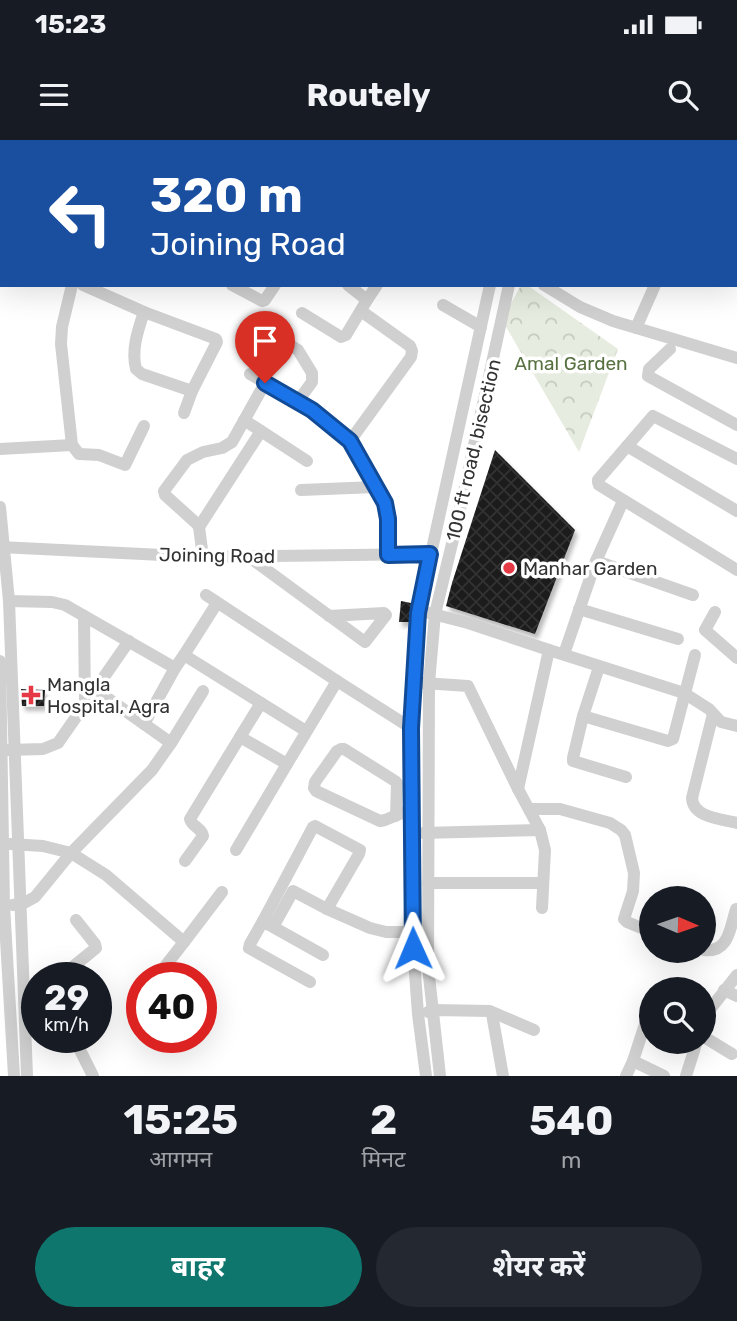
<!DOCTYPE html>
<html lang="hi">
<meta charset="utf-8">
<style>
:root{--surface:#171b24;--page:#242831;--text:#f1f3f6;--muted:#9ea1a6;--accent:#0f766e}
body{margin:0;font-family:Rubik,"Noto Sans Devanagari",sans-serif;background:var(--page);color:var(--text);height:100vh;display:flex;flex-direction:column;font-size:26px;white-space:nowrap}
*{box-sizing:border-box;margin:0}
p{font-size:23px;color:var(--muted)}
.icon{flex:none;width:38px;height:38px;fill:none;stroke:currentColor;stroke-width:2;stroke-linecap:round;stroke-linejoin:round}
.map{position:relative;height:936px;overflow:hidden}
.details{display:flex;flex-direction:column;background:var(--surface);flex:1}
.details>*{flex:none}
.guide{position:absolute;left:0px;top:0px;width:738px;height:147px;box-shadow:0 7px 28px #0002;background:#1a4fa0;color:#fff;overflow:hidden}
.needle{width:46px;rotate:92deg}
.fabs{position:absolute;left:639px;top:746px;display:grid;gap:14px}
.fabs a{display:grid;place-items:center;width:77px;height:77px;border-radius:50%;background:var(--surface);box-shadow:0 7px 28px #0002;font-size:35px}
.speed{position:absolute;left:21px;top:822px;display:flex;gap:14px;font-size:35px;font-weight:700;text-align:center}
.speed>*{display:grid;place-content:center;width:91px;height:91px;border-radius:50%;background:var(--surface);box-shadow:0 7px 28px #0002;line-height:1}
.speed small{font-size:18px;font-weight:400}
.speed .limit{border:10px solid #d22;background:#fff;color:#111}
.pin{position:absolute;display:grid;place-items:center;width:60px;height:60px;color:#fff;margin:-72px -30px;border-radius:50% 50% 50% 0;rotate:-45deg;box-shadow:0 0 7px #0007}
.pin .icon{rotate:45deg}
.me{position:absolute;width:77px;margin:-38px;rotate:359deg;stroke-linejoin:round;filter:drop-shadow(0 0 5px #0008)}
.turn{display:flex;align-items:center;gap:24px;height:147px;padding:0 35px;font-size:32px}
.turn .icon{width:91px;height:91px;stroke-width:2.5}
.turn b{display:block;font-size:49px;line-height:60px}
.eta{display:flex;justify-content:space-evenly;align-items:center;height:119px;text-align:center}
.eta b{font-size:42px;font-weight:700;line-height:49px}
.primary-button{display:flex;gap:14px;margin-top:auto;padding:14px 35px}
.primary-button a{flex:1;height:80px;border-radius:42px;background:var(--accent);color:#fff;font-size:28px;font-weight:700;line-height:80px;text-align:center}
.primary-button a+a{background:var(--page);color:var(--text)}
.status{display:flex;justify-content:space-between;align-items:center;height:49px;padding:0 35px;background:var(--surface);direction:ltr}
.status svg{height:19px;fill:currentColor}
header{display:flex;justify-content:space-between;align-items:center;height:91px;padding:0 35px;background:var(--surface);font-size:32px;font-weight:700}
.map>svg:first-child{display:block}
.forest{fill:url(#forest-crowns)}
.building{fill:url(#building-cross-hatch);filter:url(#shadow)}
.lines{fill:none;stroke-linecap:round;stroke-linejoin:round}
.minor{stroke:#d0d0d0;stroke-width:12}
.route-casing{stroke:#114b97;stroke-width:18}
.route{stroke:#1a73e8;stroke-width:12}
.poi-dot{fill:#e63946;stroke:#fff;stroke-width:2.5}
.labels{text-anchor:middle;stroke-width:7;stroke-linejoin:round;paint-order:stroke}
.park-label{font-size:19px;fill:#56703f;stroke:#fff}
.street-label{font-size:19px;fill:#333;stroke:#fff}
.poi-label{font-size:19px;fill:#333;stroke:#fff;text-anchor:start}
</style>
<div class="status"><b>15:23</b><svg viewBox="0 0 49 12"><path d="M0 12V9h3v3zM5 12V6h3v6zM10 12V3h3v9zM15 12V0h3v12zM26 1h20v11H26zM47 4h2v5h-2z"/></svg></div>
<header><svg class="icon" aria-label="menu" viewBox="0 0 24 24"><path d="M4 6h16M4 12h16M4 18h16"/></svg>Routely<svg class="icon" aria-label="search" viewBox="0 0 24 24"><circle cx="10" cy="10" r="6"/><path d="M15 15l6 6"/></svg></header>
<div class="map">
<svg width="737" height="936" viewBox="0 0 737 936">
<defs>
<pattern id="forest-crowns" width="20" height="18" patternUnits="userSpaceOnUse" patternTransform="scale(1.75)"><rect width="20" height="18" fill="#e6ecdf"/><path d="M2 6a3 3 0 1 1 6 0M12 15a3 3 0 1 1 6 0" fill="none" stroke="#c6cbc0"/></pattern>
<pattern id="building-cross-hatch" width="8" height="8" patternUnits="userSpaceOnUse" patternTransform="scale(1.75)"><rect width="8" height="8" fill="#1a1a1a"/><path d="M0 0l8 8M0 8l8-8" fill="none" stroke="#333"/></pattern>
<filter id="shadow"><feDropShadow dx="3" dy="5" stdDeviation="2" flood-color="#0004"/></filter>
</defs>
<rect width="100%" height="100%" fill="#fff"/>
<path class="forest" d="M521 145H527L618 209 579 312 502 180Z"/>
<g class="building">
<path d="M495 310 575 390 535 494 446 466 452 443Z"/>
<path d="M401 461 411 463 409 482H399Z"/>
<path d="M21 549 45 550 44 566H22Z"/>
</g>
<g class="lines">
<g class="minor">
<path d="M7 0 10 2"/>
<path d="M294 0 298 2"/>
<path d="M655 0 658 2"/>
<path d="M84 2 86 0"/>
<path d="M95 2 96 0"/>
<path d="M206 2 207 0"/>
<path d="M524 2V0"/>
<path d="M542 2 543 0"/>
<path d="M635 2V0"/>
<path d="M674 2 675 0"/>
<path d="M729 2V0"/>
<path d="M0 59 2 60"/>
<path d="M0 125 2 123"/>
<path d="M72 145 62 187 61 204 72 305 79 314 99 315 125 325 144 286"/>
<path d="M83 145 144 172 216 199 217 202 192 251 184 273"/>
<path d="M232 145 262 161 265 160 275 145"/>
<path d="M348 145 367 160 377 145"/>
<path d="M544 145 580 167 613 181 737 218"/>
<path d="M443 165 481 187"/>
<path d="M144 172C138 190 131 210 136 229L142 234 192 251"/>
<path d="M302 173 341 197 346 195 367 160"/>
<path d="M636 188 655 145"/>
<path d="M274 195 298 210 312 233V242L298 261"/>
<path d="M670 209 649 229 648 236 737 285"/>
<path d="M250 234 312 270 350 301 385 363 387 370 388 416"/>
<path d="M244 280 307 321"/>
<path d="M350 301 411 217 412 211 410 206 361 171"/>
<path d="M627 306 737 371"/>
<path d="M0 309 72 305"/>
<path d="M737 319 653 276 598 340V342L599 345 737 430"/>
<path d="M301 350 376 347"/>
<path d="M0 367 9 461 27 936"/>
<path d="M199 387 261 291"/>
<path d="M0 407 203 417 430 414"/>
<path d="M203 417 199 387 196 383 165 355 164 351 187 320 203 312 222 308 232 302 265 243"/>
<path d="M249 417 365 502 386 475 384 473 329 476"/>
<path d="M596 421 693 455"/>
<path d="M206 455 337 541"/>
<path d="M9 461 52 462 65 465 175 528 184 515 306 591"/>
<path d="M579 469 678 499"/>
<path d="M715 472 705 490 737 518"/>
<path d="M429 473 468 483 549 510"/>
<path d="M84 476 85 564"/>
<path d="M564 514 596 421 623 361"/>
<path d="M184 515 217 463"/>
<path d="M0 521 4 765 14 936"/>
<path d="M599 527 583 576 668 601 673 599 695 515"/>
<path d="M423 543 468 546 518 649 540 690"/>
<path d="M713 574 692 658C693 678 722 679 737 683"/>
<path d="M583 576 573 618V621L626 637"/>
<path d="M144 584 175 528"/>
<path d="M240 597 261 563"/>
<path d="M171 603 203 551"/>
<path d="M8 610 43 609 58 603 129 501"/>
<path d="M518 649 549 510 684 553 709 569 721 582 737 586"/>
<path d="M529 669H560L610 683 621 690 625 695 634 733 633 751 624 779 627 782 651 792"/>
<path d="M396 676 397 643 395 641 344 609H341L337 611 315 642 314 648 316 651 380 681 385 680 412 669"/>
<path d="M423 693 540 690 545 710 542 768"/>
<path d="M10 704 43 706 71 713 106 735 184 802 222 752"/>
<path d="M236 710 287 624"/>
<path d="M185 721 203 696C202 688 192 687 190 679L240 597 287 624 337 541 411 588"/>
<path d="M428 743H543"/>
<path d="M13 765 24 763 35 757 71 713 152 630 171 603 96 550"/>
<path d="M263 781 313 687 315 686 360 710 359 714 327 769"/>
<path d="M269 785 263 781 250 804 249 808 310 842"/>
<path d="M704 810C729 813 730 788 736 769"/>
<path d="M323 815 273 787 293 751 327 769 370 788 386 792H419"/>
<path d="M59 838 96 808 95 804 76 780"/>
<path d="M156 838 184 802"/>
<path d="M724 850 737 856"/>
<path d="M140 860 142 858"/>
<path d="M428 872 434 870 490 871 492 874 503 936"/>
<path d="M492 872 534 890"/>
<path d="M651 875 647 878 633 921 664 936"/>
<path d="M704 885 711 868 737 835"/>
<path d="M704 897 732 914"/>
<path d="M74 898 93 936"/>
<path d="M426 936 418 874 412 792 411 588 418 473 490 145"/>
<path d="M440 936 428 827 429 543 435 474 457 383 509 145"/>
<path d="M626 936 633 921"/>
<path d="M686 936 697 901"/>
</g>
</g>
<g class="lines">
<defs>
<path id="route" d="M265 243 312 270 350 301 385 363 388 379V415L430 414 418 473 411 588 413 808"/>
</defs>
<use href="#route" class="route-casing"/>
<use href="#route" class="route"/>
</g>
<g class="poi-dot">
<circle cx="509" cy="428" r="7"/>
<path d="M27.5 544.5h7v7h7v7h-7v7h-7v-7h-7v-7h7z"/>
</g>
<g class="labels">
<g class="park-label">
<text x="571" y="230">Amal Garden</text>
</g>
<g class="street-label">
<text transform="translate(473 310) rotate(-77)" y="7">100 ft road, bisection</text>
<text transform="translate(217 415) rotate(1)" y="7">Joining Road</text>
</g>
<g class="poi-label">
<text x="523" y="435">Manhar Garden</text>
<text x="47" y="551">Mangla<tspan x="47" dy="22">Hospital, Agra</tspan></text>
</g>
</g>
</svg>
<div class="fabs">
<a><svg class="needle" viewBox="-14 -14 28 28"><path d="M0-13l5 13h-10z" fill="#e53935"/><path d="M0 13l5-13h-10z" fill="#9ea1a6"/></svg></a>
<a><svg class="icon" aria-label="search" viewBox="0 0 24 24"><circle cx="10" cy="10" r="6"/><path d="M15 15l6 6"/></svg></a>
</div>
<div class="speed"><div>29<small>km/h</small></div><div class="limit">40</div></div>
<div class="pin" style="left:265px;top:243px;background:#d93025"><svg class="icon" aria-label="arrive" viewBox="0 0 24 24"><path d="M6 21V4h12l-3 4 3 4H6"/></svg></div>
<svg class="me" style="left:413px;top:808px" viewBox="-20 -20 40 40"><path d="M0-17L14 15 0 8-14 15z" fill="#1a73e8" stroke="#fff" stroke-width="4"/></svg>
<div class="guide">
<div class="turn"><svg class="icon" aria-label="left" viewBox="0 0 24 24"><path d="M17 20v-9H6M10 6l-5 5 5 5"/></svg><div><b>320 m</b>Joining Road</div></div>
</div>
</div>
<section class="details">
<div class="eta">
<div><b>15:25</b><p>आगमन</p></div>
<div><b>2</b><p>मिनट</p></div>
<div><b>540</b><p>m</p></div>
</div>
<div class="primary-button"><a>बाहर</a><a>शेयर करें</a></div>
</section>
